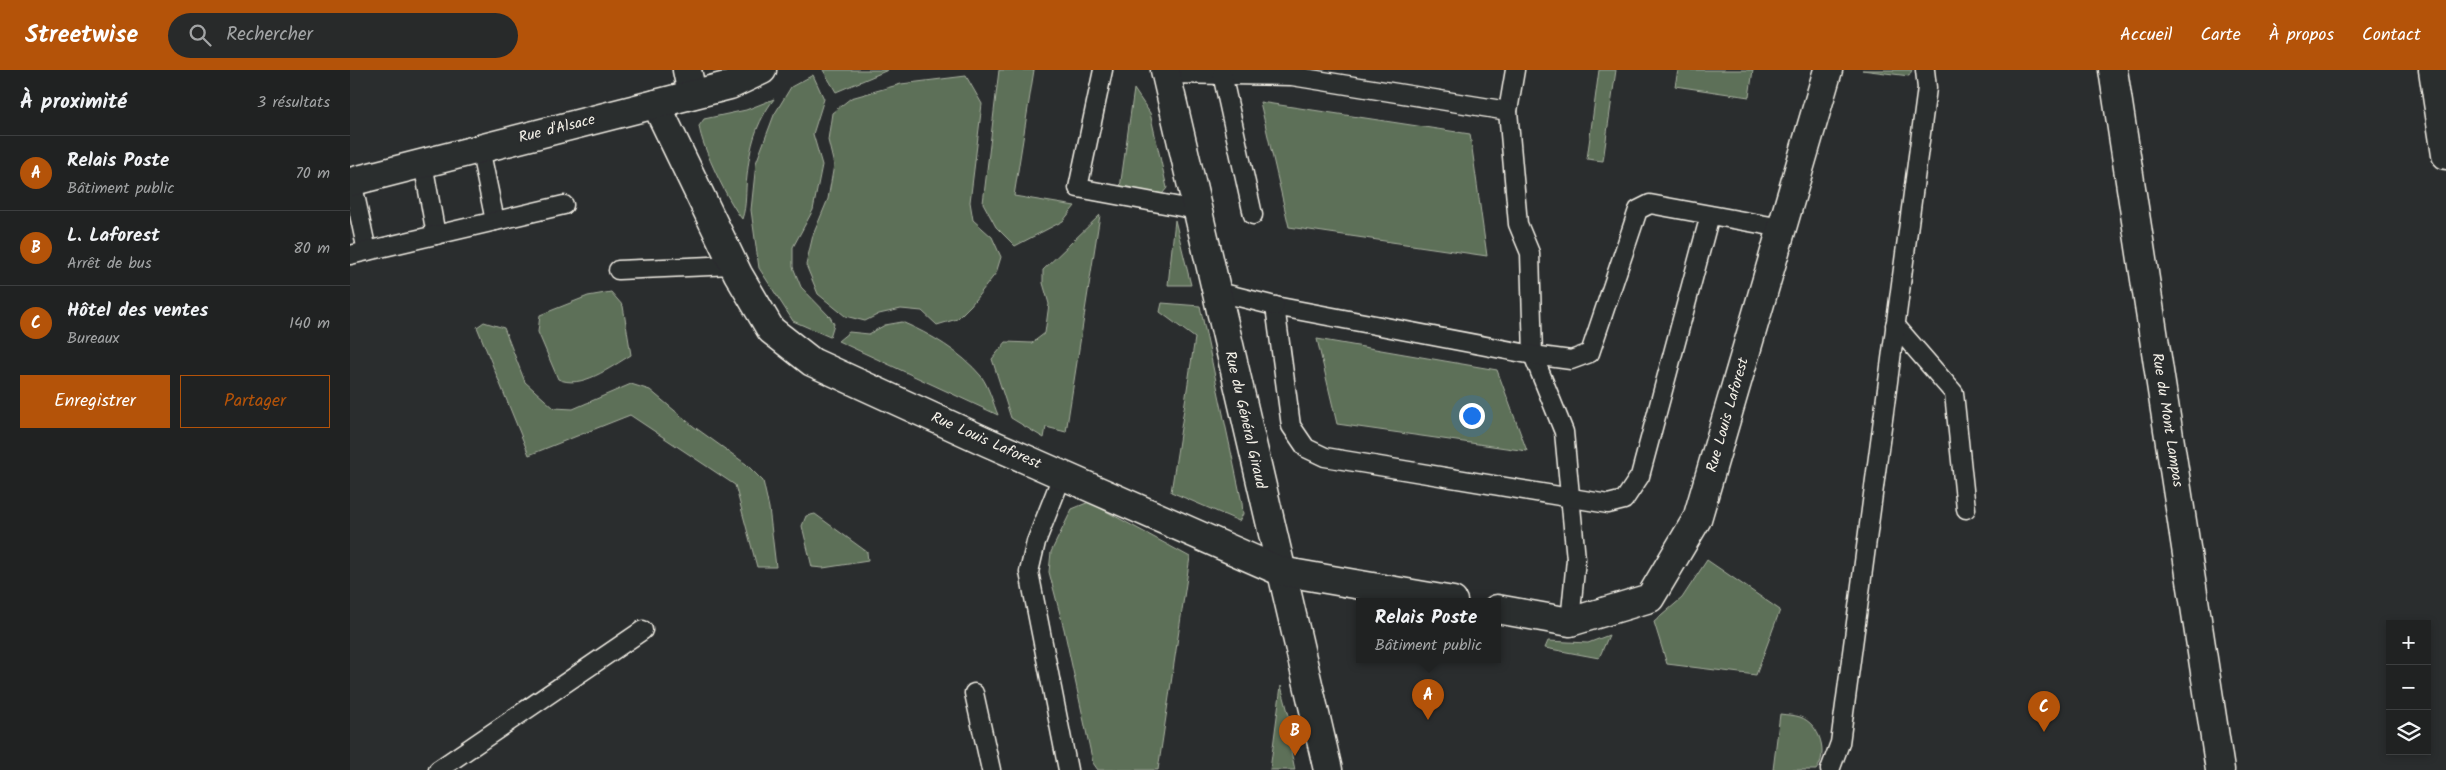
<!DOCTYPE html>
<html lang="fr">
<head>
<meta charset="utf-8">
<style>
  body { margin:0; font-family:Kalam,sans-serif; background:#282a2a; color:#f1f3f6 }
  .controls { position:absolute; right:15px; bottom:15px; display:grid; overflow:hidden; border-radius:0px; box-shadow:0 2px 8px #0003 }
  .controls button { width:45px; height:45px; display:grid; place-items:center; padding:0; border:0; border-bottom:1px solid #3d3f40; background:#202222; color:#f1f3f6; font:25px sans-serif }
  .you { position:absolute; left:1121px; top:345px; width:18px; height:18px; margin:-12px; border:4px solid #fff; border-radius:50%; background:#1a73e8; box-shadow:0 0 0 8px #1a73e833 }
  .badge { display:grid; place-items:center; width:32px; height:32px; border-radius:50%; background:#b45309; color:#fff; font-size:16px; font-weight:700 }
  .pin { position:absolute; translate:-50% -41px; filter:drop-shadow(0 1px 2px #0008) }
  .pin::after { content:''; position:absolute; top:26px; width:18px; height:15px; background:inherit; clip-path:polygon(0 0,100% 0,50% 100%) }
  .popup { position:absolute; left:1006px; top:528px; width:145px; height:65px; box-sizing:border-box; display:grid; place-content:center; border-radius:0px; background:#202222; filter:drop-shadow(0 1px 4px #0005); font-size:16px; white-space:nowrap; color:#a2a4a5 }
  .popup b { font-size:19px; color:#f1f3f6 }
  .popup::after { content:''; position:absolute; left:50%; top:100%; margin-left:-10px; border:10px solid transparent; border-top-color:#202222 }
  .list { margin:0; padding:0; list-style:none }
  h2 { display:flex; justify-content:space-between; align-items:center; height:65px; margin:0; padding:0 20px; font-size:21px }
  h2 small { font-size:16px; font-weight:400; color:#a2a4a5 }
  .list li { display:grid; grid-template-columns:32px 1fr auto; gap:15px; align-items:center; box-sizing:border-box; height:75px; padding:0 20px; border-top:1px solid #3d3f40 }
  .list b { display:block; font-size:19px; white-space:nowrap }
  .list p { margin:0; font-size:16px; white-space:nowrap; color:#a2a4a5 }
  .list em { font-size:16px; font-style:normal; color:#a2a4a5 }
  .actions { display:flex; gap:10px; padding:15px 20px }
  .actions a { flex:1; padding:11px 0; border:1px solid #b45309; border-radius:0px; text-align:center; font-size:18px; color:#b45309 }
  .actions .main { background:#b45309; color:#fff }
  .icon { flex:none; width:28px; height:28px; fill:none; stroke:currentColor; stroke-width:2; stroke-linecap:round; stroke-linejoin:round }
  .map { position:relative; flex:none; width:2096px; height:700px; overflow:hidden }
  header { display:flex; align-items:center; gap:30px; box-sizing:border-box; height:70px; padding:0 25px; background:#b45309; color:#fff }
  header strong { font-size:24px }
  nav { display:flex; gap:28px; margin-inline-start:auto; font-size:18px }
  .search { width:350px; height:45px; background:#282a2a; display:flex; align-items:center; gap:12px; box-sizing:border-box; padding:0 18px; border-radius:28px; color:#a2a4a5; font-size:19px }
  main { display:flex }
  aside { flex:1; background:#202222 }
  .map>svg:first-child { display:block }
  .green { fill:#5d6f58; stroke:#a8b0a0 }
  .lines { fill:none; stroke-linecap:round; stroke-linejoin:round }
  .service-casing { stroke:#f4f1e8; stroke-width:21 }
  .minor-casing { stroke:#f4f1e8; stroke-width:31 }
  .service { stroke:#2a2d2e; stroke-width:18 }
  .minor { stroke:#2a2d2e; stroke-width:28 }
  .labels { text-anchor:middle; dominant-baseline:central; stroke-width:5; stroke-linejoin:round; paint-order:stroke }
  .street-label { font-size:15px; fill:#f4f1e8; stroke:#2a2d2e }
</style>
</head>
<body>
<header>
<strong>Streetwise</strong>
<div class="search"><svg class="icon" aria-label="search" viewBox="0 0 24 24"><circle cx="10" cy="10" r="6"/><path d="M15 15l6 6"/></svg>Rechercher</div>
<nav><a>Accueil</a><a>Carte</a><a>À propos</a><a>Contact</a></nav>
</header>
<main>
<aside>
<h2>À proximité<small>3 résultats</small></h2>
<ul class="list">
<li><span class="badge">A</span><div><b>Relais Poste</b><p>Bâtiment public</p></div><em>70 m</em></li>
<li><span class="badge">B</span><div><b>L. Laforest</b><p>Arrêt de bus</p></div><em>80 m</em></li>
<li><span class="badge">C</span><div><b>Hôtel des ventes</b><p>Bureaux</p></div><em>140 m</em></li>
</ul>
<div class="actions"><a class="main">Enregistrer</a><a>Partager</a></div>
</aside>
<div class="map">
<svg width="2096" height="700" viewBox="0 0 2096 700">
  <rect width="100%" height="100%" fill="#2a2d2e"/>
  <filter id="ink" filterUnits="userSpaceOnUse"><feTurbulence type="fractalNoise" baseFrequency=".02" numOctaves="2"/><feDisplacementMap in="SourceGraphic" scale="10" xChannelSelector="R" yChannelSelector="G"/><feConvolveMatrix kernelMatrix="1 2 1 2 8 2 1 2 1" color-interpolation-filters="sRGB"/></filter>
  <g filter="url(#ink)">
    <!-- green -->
    <g class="green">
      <path d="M473,0H538L486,22Z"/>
      <path d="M649,0H684L664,126L725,136L713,151L665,176L646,157L633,133Z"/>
      <path d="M1249,0H1266L1253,91L1237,89Z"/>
      <path d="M1328,0H1403L1399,27L1325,16Z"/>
      <path d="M1512,0H1562L1559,6Z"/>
      <path d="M463,5L474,29L463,64L472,95L463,140L443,177V197L451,217L480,247L484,254L480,267L443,251L409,198L401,140L406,93L424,45L441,17Z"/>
      <path d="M616,6L632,34L620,132L623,150L642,167L651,187L646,203L621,235L607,249L587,255L572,241L551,239L529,244L515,251L495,246L468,224L456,195L463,165L478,129L484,95L478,70L482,43L501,28L551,14Z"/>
      <path d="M784,19L800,43L817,118L812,124L770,118Z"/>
      <path d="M424,29C406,53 400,76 397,106C395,121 397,135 392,149C378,131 352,78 349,56L354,49L396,40Z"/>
      <path d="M910,32L1120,64L1137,186L939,157Z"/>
      <path d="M750,145L716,362L696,357L694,368L661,348L642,289L656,272L682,273L695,263L699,234L693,213V200Z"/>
      <path d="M825,150L841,215H818Z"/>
      <path d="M261,222L273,236L281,285C261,297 231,320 208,309L188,262L190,245L238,226Z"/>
      <path d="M812,233L850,236L892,433L893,444L889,451L821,422L845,268L810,242Z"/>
      <path d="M134,252L154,258L175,312L204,338L223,339L281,314L300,320L343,356L396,394L413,411L419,438L426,497H407L385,415L280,345L179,385L127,257Z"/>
      <path d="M552,252C580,264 611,282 631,306C639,317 643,333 648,345L488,271L499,262L519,264L535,255Z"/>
      <path d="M967,269L1147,300L1177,381L987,354Z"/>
      <path d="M739,432L840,487L808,700H748L743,693L714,559L699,502L701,482L722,439Z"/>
      <path d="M465,444L517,482L518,491L473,498L462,497L452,456L456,446Z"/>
      <path d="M1357,490L1430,540L1406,605L1317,594L1304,552L1332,528Z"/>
      <path d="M1259,565L1249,588L1195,578L1198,571L1238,573Z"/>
      <path d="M931,616L948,679L941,681L945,700H920Z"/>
      <path d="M1430,644C1437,645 1444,645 1450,647C1470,654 1479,684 1466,700H1423Z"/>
    </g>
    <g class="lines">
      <!-- service casing -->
      <g class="service-casing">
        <g id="service">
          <path d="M753,0L728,118L847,140"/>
          <path d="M1165,0L1158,41L1168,154L1180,183L1183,285L1214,362L1226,489L1220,552"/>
          <path d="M815,4L942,6L1158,41"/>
          <path d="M872,4L903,145"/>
          <path d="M130,78L145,151"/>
          <path d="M73,93L86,165"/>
          <path d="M2,111L17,181"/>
          <path d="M1360,145L1290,406L1274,430L1258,434L975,387L956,378L941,356L925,236L1183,285L1221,290L1240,283L1288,140L1300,134L1432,158"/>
          <path d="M0,185L214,135"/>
          <path d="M268,200L383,195"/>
          <path d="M865,221L925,236"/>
          <path d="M1545,255L1604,323L1616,439"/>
          <path d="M712,406L686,472L679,502L718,700"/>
          <path d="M624,623L641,700"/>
          <path d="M88,700L293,560"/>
          <path d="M1480,700L1490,673L1577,18L1575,0"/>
        </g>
      </g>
      <!-- minor casing -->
      <g class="minor-casing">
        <g id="minor">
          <path d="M337,0L342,24"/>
          <path d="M815,0L978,700"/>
          <path d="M1763,0L1870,700"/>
          <path d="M2083,0L2096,85"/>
          <path d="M306,34L388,204L421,260L462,292L637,372L930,501L1103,531"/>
          <path d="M0,112L380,15L412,0"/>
          <path d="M1147,539L1220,552L1300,528L1347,449L1478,0"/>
        </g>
      </g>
      <!-- service -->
      <use href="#service" class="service"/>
      <!-- minor -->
      <use href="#minor" class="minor"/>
    </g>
  </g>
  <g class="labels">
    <!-- street labels -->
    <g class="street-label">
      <text transform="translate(207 59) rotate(-14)">Rue d'Alsace</text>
      <text transform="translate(1378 345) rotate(-74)">Rue Louis Laforest</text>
      <text transform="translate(895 350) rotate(77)">Rue du Général Giraud</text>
      <text transform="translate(1817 350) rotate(81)">Rue du Mont Lampas</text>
      <text transform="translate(636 371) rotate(24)">Rue Louis Laforest</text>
    </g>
  </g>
</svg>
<div class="controls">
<button>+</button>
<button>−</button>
<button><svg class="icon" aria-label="layers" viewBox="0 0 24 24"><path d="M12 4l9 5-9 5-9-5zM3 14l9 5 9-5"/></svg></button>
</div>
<div class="you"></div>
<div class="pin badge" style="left:1078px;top:650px">A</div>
<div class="popup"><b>Relais Poste</b>Bâtiment public</div>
<div class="pin badge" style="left:945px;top:686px">B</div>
<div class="pin badge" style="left:1694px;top:662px">C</div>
</div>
</main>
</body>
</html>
